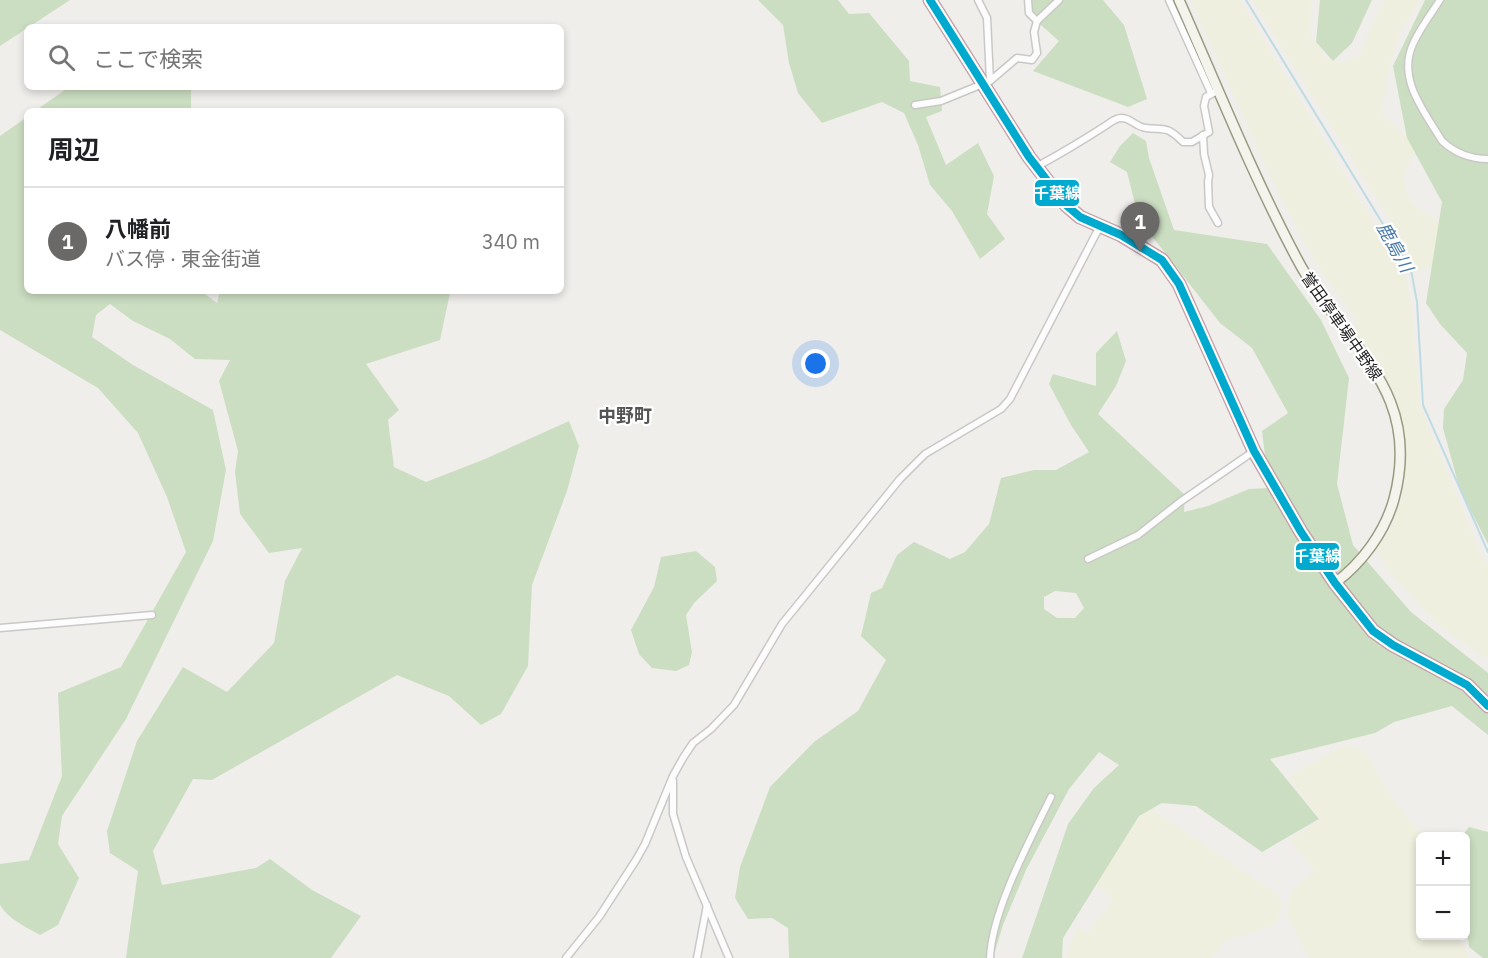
<!DOCTYPE html>
<html lang="ja">
<head>
<meta charset="utf-8">
<style>
  body { margin:0; font-family:"IBM Plex Sans","Noto Sans JP",sans-serif; background:#f2f2f2; color:#202124 }
  .controls { position:absolute; right:18px; bottom:18px; display:grid; overflow:hidden; border-radius:9px; box-shadow:0 3px 9px #0003 }
  .controls button { width:54px; height:54px; display:grid; place-items:center; padding:0; border:0; border-bottom:2px solid #e0e0e0; background:#fff; color:#202124; font:30px sans-serif }
  .you { position:absolute; left:816px; top:364px; width:21px; height:21px; margin:-15px; border:4px solid #fff; border-radius:50%; background:#1a73e8; box-shadow:0 0 0 9px #1a73e833 }
  .badge { display:grid; place-items:center; width:39px; height:39px; border-radius:50%; background:#6a6968; color:#fff; font-size:20px; font-weight:700 }
  .pin { position:absolute; translate:-50% -50px; filter:drop-shadow(0 2px 3px #0008) }
  .pin::after { content:''; position:absolute; top:32px; width:21px; height:18px; background:inherit; clip-path:polygon(0 0,100% 0,50% 100%) }
  .list { margin:0; padding:0; list-style:none }
  h2 { display:flex; justify-content:space-between; align-items:center; height:78px; margin:0; padding:0 24px; font-size:26px }
  h2 small { font-size:20px; font-weight:400; color:#757577 }
  .list li { display:grid; grid-template-columns:39px 1fr auto; gap:18px; align-items:center; box-sizing:border-box; height:108px; padding:0 24px; border-top:2px solid #e0e0e0 }
  .list b { display:block; font-size:22px; white-space:nowrap }
  .list p { margin:0; font-size:20px; white-space:nowrap; color:#757577 }
  .list em { font-size:20px; font-style:normal; color:#757577 }
  .icon { flex:none; width:33px; height:33px; fill:none; stroke:currentColor; stroke-width:2; stroke-linecap:round; stroke-linejoin:round }
  .map { position:relative; flex:none; width:1488px; height:958px; overflow:hidden }
  .search { position:absolute; background:#fff; box-shadow:0 3px 9px #0003; left:24px; top:24px; width:540px; height:66px; display:flex; align-items:center; gap:15px; box-sizing:border-box; padding:0 21px; border-radius:9px; color:#757577; font-size:22px }
  .panel { position:absolute; background:#fff; box-shadow:0 3px 9px #0003; left:24px; top:108px; width:540px; height:186px; border-radius:9px }
  .map>svg:first-child { display:block }
  .farmland { fill:#efefdf }
  .forest { fill:#cbdec1; fill-rule:evenodd }
  .lines { fill:none; stroke-linecap:round; stroke-linejoin:round }
  .stream { stroke:#bfdbe3; stroke-width:2 }
  .street-casing { stroke:#c9c8c7; stroke-width:9 }
  .secondary-casing { stroke:#999a82; stroke-width:12 }
  .highway-casing { stroke:#c5a2ac; stroke-width:15 }
  .street { stroke:#fdfcfc; stroke-width:6 }
  .secondary { stroke:#f4f4ed; stroke-width:9 }
  .highway { stroke:#ece0e2; stroke-width:12 }
  .bus-1-casing { stroke:#fff; stroke-width:12 }
  .bus-1 { stroke:#00a9ce; stroke-width:8 }
  .labels { text-anchor:middle; dominant-baseline:central; stroke-width:4.5; stroke-linejoin:round; paint-order:stroke }
  .street-label { font-size:16px; fill:#222; stroke:#fff }
  .water-label { font-size:18px; font-style:italic; fill:#4a7aab; stroke:#fff }
  .neighbourhood-label { font-size:18px; font-weight:bold; fill:#555; stroke:#fff }
  .line-badge { stroke:#fff; stroke-width:2 }
  .badge-label { font-size:16px; text-anchor:middle; font-weight:bold; fill:#fff }
</style>
</head>
<body>
<div class="map">
<svg width="1488" height="958" viewBox="0 0 1488 958">
  <rect width="100%" height="100%" fill="#f0eeeb"/>
  <!-- farmland -->
  <g class="farmland">
    <path d="M1191,0H1240L1406,276L1412,309L1420,406L1482,557L1488,566V659L1443,629L1430,616L1387,569L1377,550L1393,524L1403,491L1406,468L1404,434L1398,409L1385,376L1357,337L1354,317L1314,260L1275,186Z"/>
    <path d="M1252,0H1311L1310,35L1327,59L1337,62L1347,61L1360,55L1370,29L1384,0H1420L1397,37L1396,49L1389,65L1382,115L1404,134L1414,147L1413,155L1404,175L1405,189L1412,203L1444,226L1441,263L1418,271L1398,232Z"/>
    <path d="M1345,745L1364,751L1393,800L1422,836H1420V936H1453L1455,941L1460,939L1469,958H1309L1286,914L1291,891L1315,871L1289,839L1321,820L1288,777Z"/>
    <path d="M1148,807L1276,893L1283,903L1276,923L1269,927L1225,941L1211,958H1066L1077,927L1087,933L1112,902L1110,896L1097,887L1095,863L1132,812Z"/>
  </g>
  <!-- forest -->
  <g class="forest">
    <path d="M0,0H70L0,46Z"/>
    <path d="M758,0H838L849,14L869,13L909,61L910,81L940,87L942,111L926,117L946,165L978,143L994,176L987,214L1005,239L980,259L952,211L930,185L918,145L904,113L882,102L822,123L798,93L789,63L783,25Z"/>
    <path d="M1024,0H1103L1124,25L1147,99L1128,107L1033,71L1059,41L1033,18Z"/>
    <path d="M1320,0H1372L1352,43L1333,61L1316,42Z"/>
    <path d="M1425,0H1488V544L1460,490L1443,428L1444,409L1463,380L1467,353L1440,324L1426,303L1442,202L1407,138L1393,66Z"/>
    <path d="M69,87H191V111H35Z"/>
    <path d="M27,117V291H201L217,303L220,291H458L450,293L440,340L366,364L399,410L388,420L394,467L426,482L485,459L569,421L579,446L567,491L532,585L528,666L501,714L481,725L449,696L397,675L212,780L193,779L153,851L162,885L256,868L270,859L312,890L361,916L331,958H126L138,871L110,853L107,831L137,741L183,667L227,692L274,643L285,581L302,548L269,553L240,514L235,472L238,451L219,381L230,360L195,359L170,339L133,321L110,304L96,315L92,337L133,365L213,410L226,470L213,541L126,719L62,816L58,844L79,878L58,925L40,935C26,927 8,919 0,905V864L29,860L62,776L58,693L121,667L186,552L167,497L138,433L98,388L0,330V136Z"/>
    <path d="M1133,133L1146,141L1149,158L1174,230L1267,244L1321,320L1349,378L1337,484L1353,545L1411,612L1488,673V735L1452,706L1394,722L1375,733L1270,759L1319,819L1262,852L1196,806L1162,803L1139,816L1063,938L1062,958H1022L1068,824L1094,788L1119,765L1099,752L1069,789L1026,870L1003,925L993,958H789L788,928L772,918L748,919L735,898L740,867L770,787L814,742L858,711L886,660L861,636L871,593L882,588L897,555L914,542L950,559L965,552L989,524L1001,478L1034,470H1056L1089,452L1071,425L1049,384L1053,374L1096,386V353L1117,331L1126,361L1116,386L1098,414L1185,495L1184,512L1208,506L1249,489L1269,488L1262,431L1288,413L1252,348L1220,323L1144,226L1135,204L1127,172L1110,162L1120,146ZM1055,591L1076,593L1084,608L1075,618H1057L1044,609V597Z"/>
    <path d="M696,551L715,567L717,581L694,603L686,615L692,652L689,665L676,671L652,668L639,654L631,630L654,587L661,557Z"/>
    <path d="M1469,827L1488,832V958H1483L1469,947L1466,920V836H1462Z"/>
  </g>
  <g class="lines">
    <!-- stream -->
    <path class="stream" d="M1246,0L1411,270L1417,302L1423,405L1488,552"/>
    <!-- street casing -->
    <g class="street-casing">
      <g id="street">
        <path d="M978,0L987,18L990,81"/>
        <path d="M1028,0L1029,13L1037,21"/>
        <path d="M1169,0L1211,93"/>
        <path d="M1440,0C1431,14 1420,28 1413,44C1397,79 1424,111 1442,141C1455,153 1470,159 1488,159"/>
        <path d="M915,105L941,101L990,81L1017,58L1032,60L1037,53L1034,32L1037,21L1059,0"/>
        <path d="M1203,135L1204,154L1209,175L1208,182L1209,207L1218,223"/>
        <path d="M1036,167C1060,154 1082,141 1105,126C1110,123 1115,118 1121,118C1132,118 1135,127 1146,128C1166,130 1167,126 1183,142H1192L1209,132L1204,106L1206,97L1219,90"/>
        <path d="M1088,559L1138,535L1180,502L1254,451"/>
        <path d="M0,628L152,615"/>
        <path d="M673,781V814L686,857L729,958"/>
        <path d="M566,958L599,917L636,860L645,844L673,776L683,758L693,743L711,729L734,705L782,624L900,479L925,454L1001,409L1010,399L1100,226"/>
        <path d="M697,958L707,905"/>
        <path d="M990,958C992,910 1030,840 1051,797"/>
      </g>
    </g>
    <!-- secondary casing -->
    <g class="secondary-casing">
      <path id="secondary" d="M1179,0C1217,86 1252,174 1296,257C1341,344 1424,387 1394,499C1385,532 1362,563 1335,583"/>
    </g>
    <!-- highway casing -->
    <g class="highway-casing">
      <path id="highway" d="M930,0L1029,157L1066,205L1080,217L1121,235L1162,260L1179,284L1254,451L1301,532L1335,583L1373,631L1393,645L1467,685L1488,706"/>
    </g>
    <!-- street -->
    <use href="#street" class="street"/>
    <!-- secondary -->
    <use href="#secondary" class="secondary"/>
    <!-- highway -->
    <use href="#highway" class="highway"/>
    <!-- bus-1 casing -->
    <g class="bus-1-casing">
      <path id="bus-1" d="M930,0L1029,157L1066,205L1080,217L1121,235L1162,260L1179,284L1254,451L1301,532L1335,583L1373,631L1393,645L1467,685L1488,706"/>
    </g>
    <!-- bus-1 -->
    <use href="#bus-1" class="bus-1"/>
  </g>
  <g class="labels">
    <!-- street labels -->
    <g class="street-label">
      <text transform="translate(1342 326) rotate(55)">誉田停車場中野線</text>
    </g>
    <!-- water labels -->
    <g class="water-label">
      <text transform="translate(1395 247) rotate(61)">鹿島川</text>
    </g>
    <!-- neighbourhood labels -->
    <g class="neighbourhood-label">
      <text x="625" y="415">中野町</text>
    </g>
  </g>
  <g class="line-badge">
    <rect x="1034" y="179" width="46" height="28" rx="6" fill="#00a9ce"/>
    <rect x="1295" y="542" width="45" height="29" rx="6" fill="#00a9ce"/>
  </g>
  <g class="badge-label">
    <text x="1057" y="199">千葉線</text>
    <text x="1317" y="562">千葉線</text>
  </g>
</svg>
<div class="controls">
<button>+</button>
<button>−</button>
</div>
<div class="you"></div>
<div class="pin badge" style="left:1140px;top:252px">1</div>
<div class="search"><svg class="icon" aria-label="search" viewBox="0 0 24 24"><circle cx="10" cy="10" r="6"/><path d="M15 15l6 6"/></svg>ここで検索</div>
<section class="panel">
<h2>周辺<small></small></h2>
<ul class="list">
<li><span class="badge">1</span><div><b>八幡前</b><p>バス停 · 東金街道</p></div><em>340 m</em></li>
</ul>
</section>
</div>
</body>
</html>
